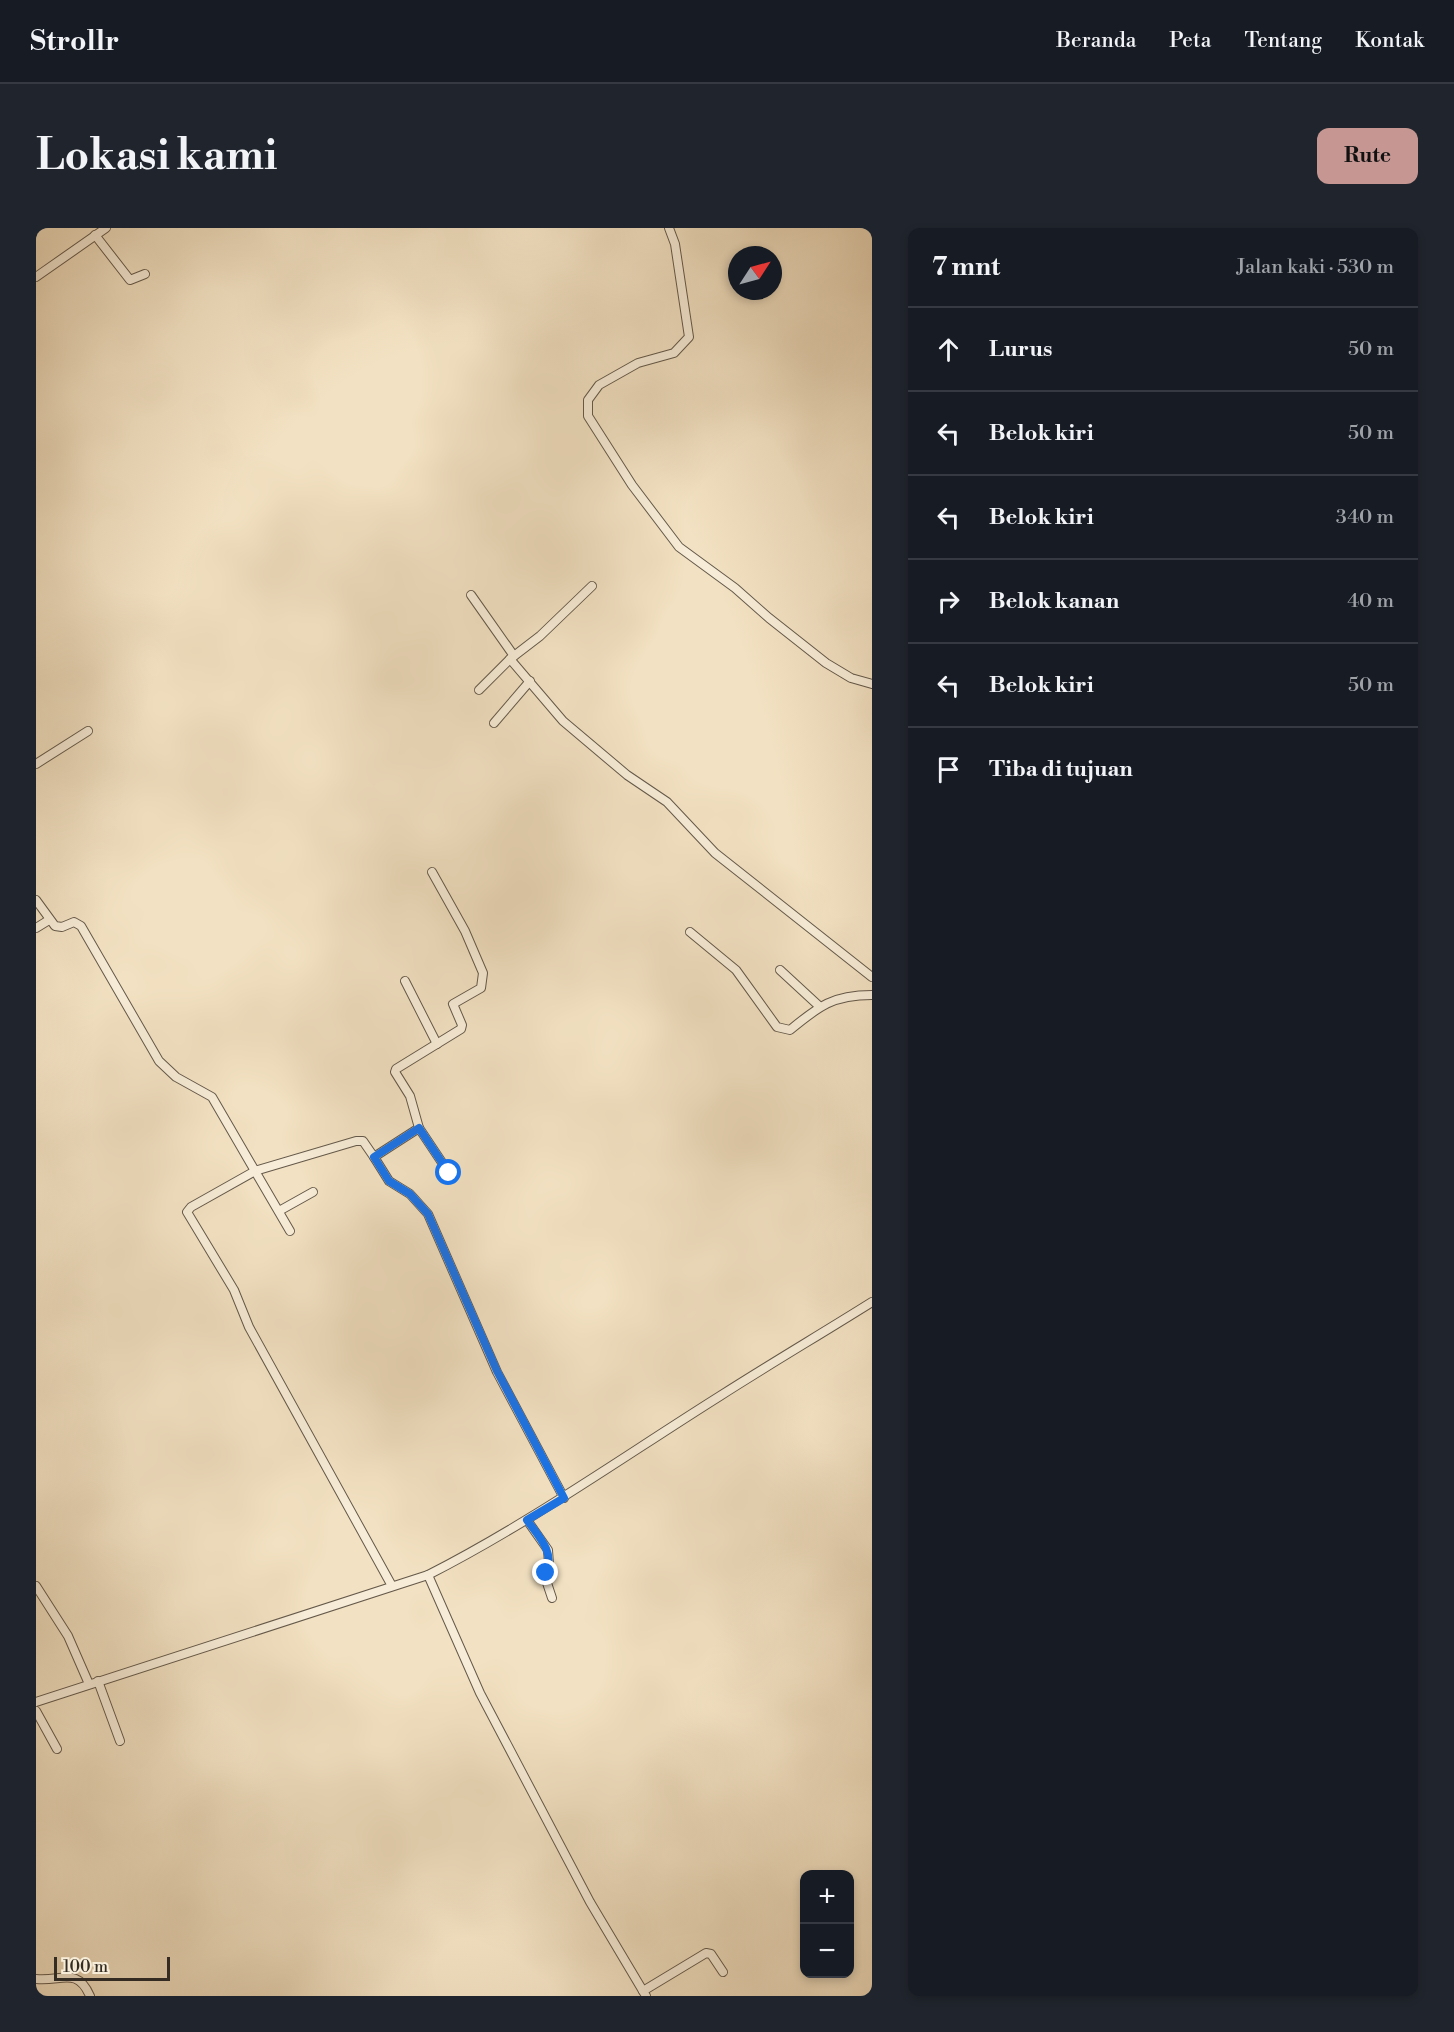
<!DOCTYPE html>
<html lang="id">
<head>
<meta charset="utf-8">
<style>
  body { margin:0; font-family:"Libre Bodoni",serif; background:#20242c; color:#f1f3f6 }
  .controls { position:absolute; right:18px; bottom:18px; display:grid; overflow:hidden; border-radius:12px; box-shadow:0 3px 9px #0003 }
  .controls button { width:54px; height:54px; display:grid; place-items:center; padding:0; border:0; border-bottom:2px solid #363941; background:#171b24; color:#f1f3f6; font:30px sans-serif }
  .compass { position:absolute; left:692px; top:18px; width:54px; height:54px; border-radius:50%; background:#171b24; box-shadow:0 3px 9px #0003; rotate:54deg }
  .scale { position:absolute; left:18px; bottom:15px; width:116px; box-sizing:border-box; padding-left:6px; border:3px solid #342c22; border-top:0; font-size:16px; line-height:21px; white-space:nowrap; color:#342c22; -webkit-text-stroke:4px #f7ecd7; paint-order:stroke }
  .stop { position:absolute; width:18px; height:18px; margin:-14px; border:4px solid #1a73e8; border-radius:50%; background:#fff }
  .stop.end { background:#1a73e8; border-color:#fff; box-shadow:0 2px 6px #0008 }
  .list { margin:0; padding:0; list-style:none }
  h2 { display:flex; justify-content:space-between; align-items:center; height:78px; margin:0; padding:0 24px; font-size:26px }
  h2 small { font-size:20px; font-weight:400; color:#9ea1a6 }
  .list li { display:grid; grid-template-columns:39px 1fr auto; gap:18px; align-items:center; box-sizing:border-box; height:84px; padding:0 24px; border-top:2px solid #363941 }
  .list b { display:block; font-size:22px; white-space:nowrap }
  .list em { font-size:20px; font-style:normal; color:#9ea1a6 }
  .icon { flex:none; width:33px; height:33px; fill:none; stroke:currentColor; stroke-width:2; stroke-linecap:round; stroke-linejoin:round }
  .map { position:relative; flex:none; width:836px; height:1768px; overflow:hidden; border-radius:12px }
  header { display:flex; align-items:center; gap:36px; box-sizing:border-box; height:84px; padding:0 30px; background:#171b24; border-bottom:2px solid #363941 }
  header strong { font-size:28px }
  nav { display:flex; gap:33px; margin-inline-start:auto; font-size:21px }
  .intro { display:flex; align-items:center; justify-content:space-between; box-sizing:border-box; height:144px; padding:0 36px }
  h1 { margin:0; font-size:42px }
  .button { padding:15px 27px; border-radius:12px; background:#c59692; color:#111; font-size:21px; font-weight:700 }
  main { display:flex; gap:36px; padding:0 36px }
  aside { flex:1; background:#171b24; border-radius:12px; box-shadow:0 3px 9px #0003 }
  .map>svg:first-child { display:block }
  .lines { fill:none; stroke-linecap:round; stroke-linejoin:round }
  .minor-casing { stroke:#64594a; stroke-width:10 }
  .minor { stroke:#f7ecd7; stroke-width:8 }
  .route { stroke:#1a73e8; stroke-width:8 }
</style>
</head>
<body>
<header>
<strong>Strollr</strong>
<nav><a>Beranda</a><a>Peta</a><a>Tentang</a><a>Kontak</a></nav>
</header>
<div class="intro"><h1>Lokasi kami</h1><a class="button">Rute</a></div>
<main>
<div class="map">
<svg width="836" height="1768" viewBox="0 0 836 1768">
  <rect width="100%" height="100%" fill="#f2e1c2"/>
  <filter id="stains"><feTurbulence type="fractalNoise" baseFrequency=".00333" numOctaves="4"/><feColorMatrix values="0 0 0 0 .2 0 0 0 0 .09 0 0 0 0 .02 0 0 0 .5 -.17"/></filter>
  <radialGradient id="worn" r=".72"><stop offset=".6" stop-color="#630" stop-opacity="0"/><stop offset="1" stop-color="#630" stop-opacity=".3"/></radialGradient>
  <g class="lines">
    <!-- minor casing -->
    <g class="minor-casing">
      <g id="minor">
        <path d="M633,0L639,16L653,109L638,125L602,135L563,157L552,172V188L596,257L643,319L699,360L733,390L790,435L815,450L836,456"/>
        <path d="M59,7L94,52L109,46"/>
        <path d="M0,49L70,0"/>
        <path d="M556,358L504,408L474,431L527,493L591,547L631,574L679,625L836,749"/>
        <path d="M435,367L478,428"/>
        <path d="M443,462L474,431"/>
        <path d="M458,495L494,453"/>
        <path d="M0,536L52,503"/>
        <path d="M396,644L429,703L447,745L445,760L417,776L426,797L425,801L360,841L359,844L374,868L383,900L338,929L353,953L374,966L392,986L461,1144L528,1270"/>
        <path d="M0,672L19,698L26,699L38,694L45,698L123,833L140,849L176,869L219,943L155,979L151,984L198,1062L213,1099L356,1358"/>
        <path d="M0,700L13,692"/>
        <path d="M654,704L700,742L741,799L754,802C783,778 797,767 836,767"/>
        <path d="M744,742L783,778"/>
        <path d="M369,753L401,816"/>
        <path d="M383,900L413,945"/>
        <path d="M243,983L277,964"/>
        <path d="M254,1003L219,943L320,913H327L338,929"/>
        <path d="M491,1292L512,1322L513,1336L509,1349L516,1370"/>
        <path d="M392,1347L444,1465L554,1674L610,1768"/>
        <path d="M0,1358L32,1408L53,1456"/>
        <path d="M62,1453L84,1513"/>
        <path d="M0,1474L392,1347C494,1295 587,1229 684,1168C734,1136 785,1106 836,1074"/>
        <path d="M0,1483L21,1521"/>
        <path d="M0,1751C25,1754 41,1738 54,1768"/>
        <path d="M607,1763L670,1725L675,1726L687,1744"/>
      </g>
    </g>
    <!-- minor -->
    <use href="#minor" class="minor"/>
  </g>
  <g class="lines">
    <!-- route -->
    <path class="route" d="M413,945L383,900L338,929L353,953L374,966L392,986L461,1143L528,1270L491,1292C503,1309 519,1324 510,1345"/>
  </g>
  <rect width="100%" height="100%" filter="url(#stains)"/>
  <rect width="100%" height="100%" fill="url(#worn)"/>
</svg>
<div class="controls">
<button>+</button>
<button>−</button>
</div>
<svg class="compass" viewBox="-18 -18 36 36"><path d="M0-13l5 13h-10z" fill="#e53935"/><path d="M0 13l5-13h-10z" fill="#9ea1a6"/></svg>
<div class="scale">100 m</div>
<div class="stop" style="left:413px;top:945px"></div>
<div class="stop end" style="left:510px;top:1345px"></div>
</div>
<aside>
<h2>7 mnt<small>Jalan kaki · 530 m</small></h2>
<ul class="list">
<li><svg class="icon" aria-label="ahead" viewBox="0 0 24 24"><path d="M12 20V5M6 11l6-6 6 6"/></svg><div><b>Lurus</b></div><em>50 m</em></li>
<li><svg class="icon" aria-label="left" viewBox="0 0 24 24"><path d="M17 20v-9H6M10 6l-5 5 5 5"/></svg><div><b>Belok kiri</b></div><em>50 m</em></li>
<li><svg class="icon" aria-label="left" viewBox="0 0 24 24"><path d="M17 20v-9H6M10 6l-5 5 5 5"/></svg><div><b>Belok kiri</b></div><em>340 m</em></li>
<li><svg class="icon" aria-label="right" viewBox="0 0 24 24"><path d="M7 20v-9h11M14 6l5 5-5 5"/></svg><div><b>Belok kanan</b></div><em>40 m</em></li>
<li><svg class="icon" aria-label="left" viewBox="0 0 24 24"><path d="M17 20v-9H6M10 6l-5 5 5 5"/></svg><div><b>Belok kiri</b></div><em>50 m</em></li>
<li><svg class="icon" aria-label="arrive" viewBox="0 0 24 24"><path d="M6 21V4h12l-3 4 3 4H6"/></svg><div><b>Tiba di tujuan</b></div></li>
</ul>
</aside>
</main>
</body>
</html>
